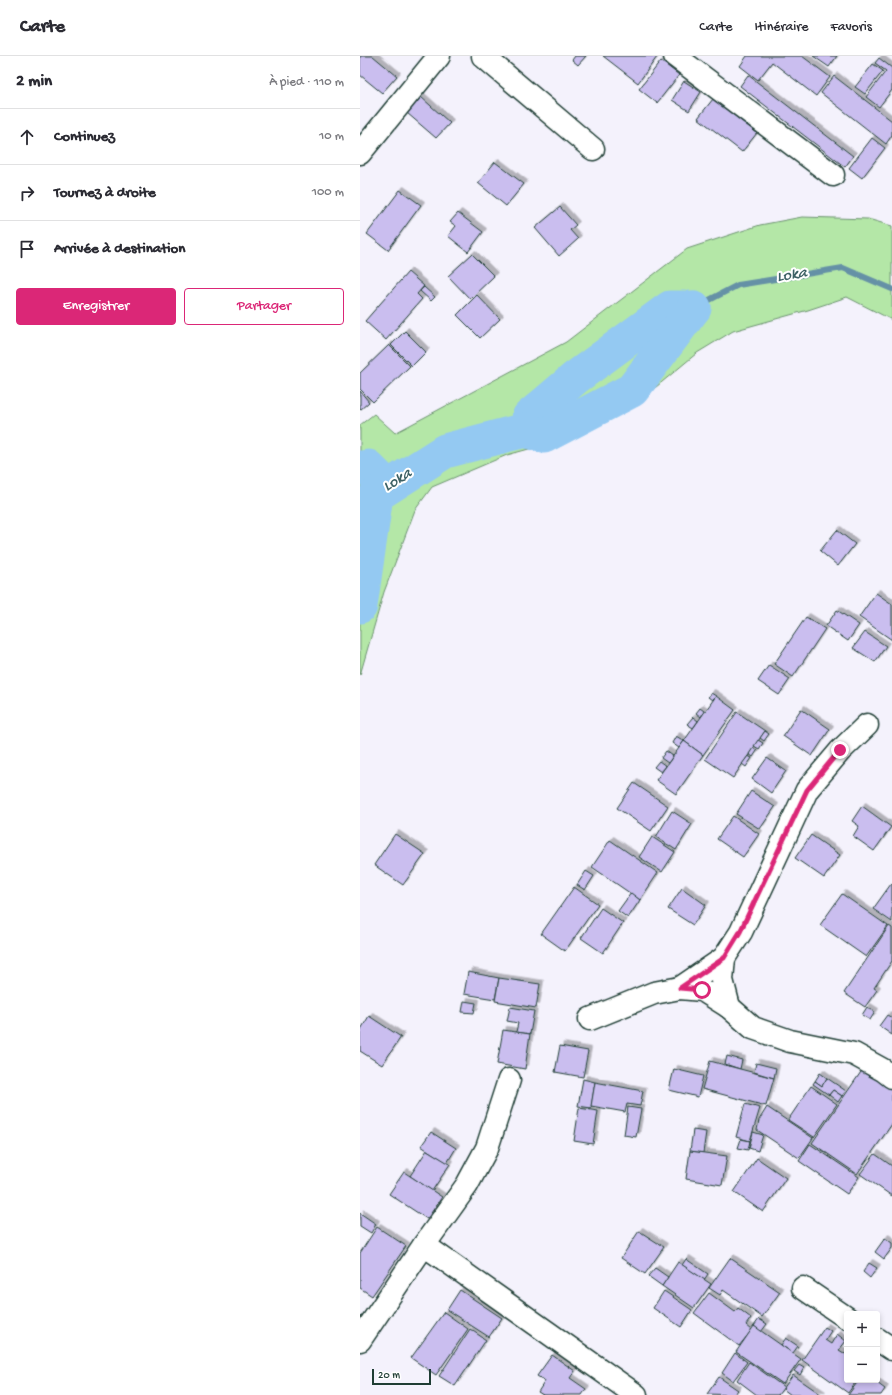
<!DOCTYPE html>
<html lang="fr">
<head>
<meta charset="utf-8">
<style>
  body { margin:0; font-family:"Gochi Hand",sans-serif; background:#f2f2f3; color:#2b2b33 }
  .controls { position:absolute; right:12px; bottom:12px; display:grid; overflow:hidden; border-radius:4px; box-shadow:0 2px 6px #0003 }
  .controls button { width:36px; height:36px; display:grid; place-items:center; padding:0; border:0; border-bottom:1px solid #e1e1e2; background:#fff; color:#2b2b33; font:20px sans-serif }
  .scale { position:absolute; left:12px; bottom:10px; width:59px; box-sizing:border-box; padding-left:4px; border:2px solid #1f3d34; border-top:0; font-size:11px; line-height:14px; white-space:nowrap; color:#1f3d34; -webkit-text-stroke:3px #fff; paint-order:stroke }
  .stop { position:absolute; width:12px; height:12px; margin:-9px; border:3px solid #db2777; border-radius:50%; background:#fff }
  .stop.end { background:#db2777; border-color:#fff; box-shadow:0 1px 4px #0008 }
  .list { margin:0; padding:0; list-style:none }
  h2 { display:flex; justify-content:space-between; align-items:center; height:52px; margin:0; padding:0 16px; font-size:17px }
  h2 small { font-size:13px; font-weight:400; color:#7c7c81 }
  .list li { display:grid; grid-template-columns:26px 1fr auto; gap:12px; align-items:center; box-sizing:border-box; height:56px; padding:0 16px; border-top:1px solid #e1e1e2 }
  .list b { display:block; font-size:15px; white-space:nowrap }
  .list em { font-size:13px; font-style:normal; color:#7c7c81 }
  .actions { display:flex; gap:8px; padding:12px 16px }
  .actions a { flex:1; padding:9px 0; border:1px solid #db2777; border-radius:4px; text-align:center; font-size:14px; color:#db2777 }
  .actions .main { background:#db2777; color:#fff }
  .icon { flex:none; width:22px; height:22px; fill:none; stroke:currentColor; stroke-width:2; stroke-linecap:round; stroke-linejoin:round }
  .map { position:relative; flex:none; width:532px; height:1339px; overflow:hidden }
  header { display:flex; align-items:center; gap:24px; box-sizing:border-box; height:56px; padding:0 20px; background:#fff; border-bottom:1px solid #e1e1e2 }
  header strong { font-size:19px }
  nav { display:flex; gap:22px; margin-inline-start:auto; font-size:14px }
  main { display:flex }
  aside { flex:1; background:#fff }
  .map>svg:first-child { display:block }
  .green { fill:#b4e7a7; stroke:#6a926e }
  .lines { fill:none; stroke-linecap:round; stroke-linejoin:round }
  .stream { stroke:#6591a6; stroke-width:6 }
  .river { stroke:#94c9f2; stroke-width:35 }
  .building { fill:#cabeef; stroke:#1f3d34; filter:url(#shadow) }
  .minor-casing { stroke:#1f3d34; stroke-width:25 }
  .minor { stroke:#fff; stroke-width:22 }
  .route { stroke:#db2777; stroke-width:5 }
  .labels { text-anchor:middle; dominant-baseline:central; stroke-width:4; stroke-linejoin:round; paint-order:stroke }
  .water-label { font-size:16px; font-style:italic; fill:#3c6064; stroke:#fff }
</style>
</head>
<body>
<header>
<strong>Carte</strong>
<nav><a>Carte</a><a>Itinéraire</a><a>Favoris</a></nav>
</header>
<main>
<aside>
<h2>2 min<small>À pied · 110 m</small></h2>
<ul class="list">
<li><svg class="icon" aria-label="ahead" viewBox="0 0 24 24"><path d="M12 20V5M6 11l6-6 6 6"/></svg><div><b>Continuez</b></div><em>10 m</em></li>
<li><svg class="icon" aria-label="right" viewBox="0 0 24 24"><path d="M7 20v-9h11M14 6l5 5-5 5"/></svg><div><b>Tournez à droite</b></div><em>100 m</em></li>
<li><svg class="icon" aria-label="arrive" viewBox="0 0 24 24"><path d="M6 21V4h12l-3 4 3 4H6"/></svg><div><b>Arrivée à destination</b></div></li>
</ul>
<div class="actions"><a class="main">Enregistrer</a><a>Partager</a></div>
</aside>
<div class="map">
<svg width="532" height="1339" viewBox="0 0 532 1339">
  <defs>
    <filter id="shadow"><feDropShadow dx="3.5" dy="-3.5" stdDeviation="0" flood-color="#0004"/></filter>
  </defs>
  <rect width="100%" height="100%" fill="#f4f2fc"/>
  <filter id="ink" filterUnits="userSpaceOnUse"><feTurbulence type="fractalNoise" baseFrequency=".025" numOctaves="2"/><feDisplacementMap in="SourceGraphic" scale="8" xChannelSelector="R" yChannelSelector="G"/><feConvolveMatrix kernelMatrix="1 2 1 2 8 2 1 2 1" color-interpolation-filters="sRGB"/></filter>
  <g filter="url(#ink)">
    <!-- green -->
    <path class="green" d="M442,161L508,163L532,170V264L487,241L448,254L373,275L337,297L278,346L220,379L147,399L72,431L55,454L24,536L0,619V369L14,358L35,377L206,286L327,193L400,169Z"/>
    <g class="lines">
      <!-- stream -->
      <path class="stream" d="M334,252L378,229L483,212L532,233"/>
      <!-- river -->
      <g class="river">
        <path d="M165,374L169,361L215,322L310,252H334"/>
        <path d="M0,412L8,411L28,431"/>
        <path d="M0,550L16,439L85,395L165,374L184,380L272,334L334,252"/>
      </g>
    </g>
    <!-- building -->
    <g class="building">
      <path d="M0,0H13L37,20L22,37L0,19Z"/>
      <path d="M215,0H226L218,9L212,4Z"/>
      <path d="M243,0H296L297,1L278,27Z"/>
      <path d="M387,0H442L470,21L456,40L412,6L398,24L380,10Z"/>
      <path d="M453,0H477L469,11Z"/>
      <path d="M519,2L532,12V34L519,51L506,41L526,15L515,7Z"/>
      <path d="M301,5L319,19L297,47L279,33Z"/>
      <path d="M513,8L523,15L505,38L495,31Z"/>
      <path d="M388,19L493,100L485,111L380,30Z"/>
      <path d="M474,20L532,65V79L526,88L461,37Z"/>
      <path d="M324,25L341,36L329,55L312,44Z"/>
      <path d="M61,41L90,67L76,82L47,57Z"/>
      <path d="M353,43L397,77L382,96L338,62Z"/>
      <path d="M512,82L525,92L502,122L489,112Z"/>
      <path d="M135,106L164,128L146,150L118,127Z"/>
      <path d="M40,134L61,149L28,194L7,178Z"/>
      <path d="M200,151L216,169L210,174L218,183L199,200L175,172Z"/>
      <path d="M98,157L123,176L108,196L88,180L96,170L90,166Z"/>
      <path d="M112,198L134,220L110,243L88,220Z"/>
      <path d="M48,216L64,230L57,238L62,243L26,284L5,265Z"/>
      <path d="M64,231L75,241L71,245L60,235Z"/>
      <path d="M117,239L140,263L120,282L97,259Z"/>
      <path d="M45,275L66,296L52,310L31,289Z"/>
      <path d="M29,289L50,310L13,346L0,333V317Z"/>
      <path d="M0,335L9,346L0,354Z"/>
      <path d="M477,474L495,488L478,510L460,495Z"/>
      <path d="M516,537L532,548V584L499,561Z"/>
      <path d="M477,554L499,569L488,585L466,570Z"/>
      <path d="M446,561L465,573L433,621L414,608Z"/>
      <path d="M505,576L526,590L515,606L493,592Z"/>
      <path d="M409,609L430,623L419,639L398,625Z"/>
      <path d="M351,637L356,640L352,644L348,641Z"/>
      <path d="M356,640L375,654L343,699L324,685Z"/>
      <path d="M340,652L344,655L341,661L336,657Z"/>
      <path d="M441,653L470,673L452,700L423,680Z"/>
      <path d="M377,656L405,675L373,722L345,703Z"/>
      <path d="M333,661L338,665L333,672L327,668Z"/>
      <path d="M405,675L409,678L404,685L400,682Z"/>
      <path d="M316,680L324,685L319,692L312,687Z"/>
      <path d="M398,684L403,687L399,693L394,690Z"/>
      <path d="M324,685L343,699L316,738L296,724Z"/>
      <path d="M393,692L397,695L393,701L389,698Z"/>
      <path d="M306,695L313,700L308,707L301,702Z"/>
      <path d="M388,700L392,702L386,711L382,708Z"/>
      <path d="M407,702L426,715L411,737L392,723Z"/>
      <path d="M299,705L306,710L301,716L294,711Z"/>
      <path d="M274,727L308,750L291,775L257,752Z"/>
      <path d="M391,735L415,751L400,773L376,758Z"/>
      <path d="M502,750L531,771L514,795L493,780L499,770L492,765Z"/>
      <path d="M312,755L332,768L316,794L296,781Z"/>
      <path d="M373,760L399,778L383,801L357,783Z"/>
      <path d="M35,778L65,798L43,829L14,809Z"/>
      <path d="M451,779L480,799L464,822L435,802Z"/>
      <path d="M292,781L315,796L302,816L279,801Z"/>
      <path d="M250,784L298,817L280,844L232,811Z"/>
      <path d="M226,815L234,820L225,834L217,829Z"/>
      <path d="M531,828L532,829V866L513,853Z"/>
      <path d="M214,831L238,848L205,895L181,878Z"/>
      <path d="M322,832L346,849L333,869L308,853Z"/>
      <path d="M271,837L280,844L268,862L258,855Z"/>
      <path d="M482,838L528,870L506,901L460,869Z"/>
      <path d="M241,852L263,867L243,897L221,882Z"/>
      <path d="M529,870L532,872V905L514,932L517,934L505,951L484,937Z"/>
      <path d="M108,916L139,922L135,943L104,938Z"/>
      <path d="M139,922L180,928L176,952L135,945Z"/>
      <path d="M104,945L116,947L114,957L102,956Z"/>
      <path d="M150,951L174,955L170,978L156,976L158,967L147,965Z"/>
      <path d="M507,951L515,956L510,964L502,959Z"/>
      <path d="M527,959L532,962V979L519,970Z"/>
      <path d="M9,960L41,981L22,1009L0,995V975Z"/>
      <path d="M143,974L170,978L165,1013L137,1008Z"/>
      <path d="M200,990L228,995L223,1021L195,1016Z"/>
      <path d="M367,1000L382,1004L380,1013L365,1008Z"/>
      <path d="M350,1005L414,1022L406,1050L342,1033Z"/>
      <path d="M396,1007L416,1012L414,1022L394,1016Z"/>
      <path d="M314,1013L343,1020L338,1041L309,1034Z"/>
      <path d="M503,1013L532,1033V1068L497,1118L452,1087Z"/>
      <path d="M460,1017L467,1022L462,1030L455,1025Z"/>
      <path d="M467,1022L486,1035L482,1040L473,1034L469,1039L453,1028L455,1025L462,1030Z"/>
      <path d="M223,1023L235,1026L231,1052L218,1050Z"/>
      <path d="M235,1026L283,1035L280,1050L267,1048L265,1056L231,1050Z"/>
      <path d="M451,1030L477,1048L454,1081L428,1064Z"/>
      <path d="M473,1034L482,1040L478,1046L469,1039Z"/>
      <path d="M385,1048L400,1052L390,1085L376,1081Z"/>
      <path d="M268,1051L281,1053L276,1081L264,1079Z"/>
      <path d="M407,1051L453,1082L439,1102L397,1074L399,1064Z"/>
      <path d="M219,1052L238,1055L233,1088L214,1085Z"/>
      <path d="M333,1074L346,1076L343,1097L330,1095Z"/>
      <path d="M71,1076L96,1092L87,1107L61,1090Z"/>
      <path d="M393,1076L403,1079L398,1095L389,1092Z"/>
      <path d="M381,1083L390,1085L388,1094L378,1092Z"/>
      <path d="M450,1088L499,1121L487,1138L439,1105Z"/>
      <path d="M67,1094L90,1108L72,1135L50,1120Z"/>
      <path d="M330,1095L367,1100L362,1129L326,1123Z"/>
      <path d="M515,1098L532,1110V1140L500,1118Z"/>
      <path d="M397,1102L426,1122L403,1156L374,1136Z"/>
      <path d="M44,1116L82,1141L67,1163L29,1138Z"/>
      <path d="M0,1157L16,1168L11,1177L0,1170Z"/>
      <path d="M17,1171L46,1190L12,1240L0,1232V1197Z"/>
      <path d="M279,1175L304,1191L285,1218L261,1202Z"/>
      <path d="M525,1182L532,1187V1192L524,1203L515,1196Z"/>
      <path d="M370,1202L420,1236L402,1261L363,1234L360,1239L349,1232Z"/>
      <path d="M326,1203L348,1218L344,1224L322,1209Z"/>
      <path d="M318,1206L351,1228L334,1252L302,1230Z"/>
      <path d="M509,1207L517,1212L510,1222L503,1216Z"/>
      <path d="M295,1212L308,1221L302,1230L288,1220Z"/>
      <path d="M100,1234L142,1262L129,1281L87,1254Z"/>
      <path d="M304,1235L332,1254L321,1271L293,1252Z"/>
      <path d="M349,1237L375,1256L378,1252L391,1262L386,1269L392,1274L379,1290L334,1257Z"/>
      <path d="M84,1256L108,1273L76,1319L51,1302Z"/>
      <path d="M399,1263L407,1268L401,1276L394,1270Z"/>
      <path d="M394,1270L441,1303L423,1328L376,1296Z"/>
      <path d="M465,1271L471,1275L465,1284L471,1288L477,1278L486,1285L479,1294L487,1299V1324H497L488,1337L442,1304Z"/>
      <path d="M110,1273L126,1284L95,1330L79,1320Z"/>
      <path d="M426,1282L438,1290L433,1297L421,1289Z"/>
      <path d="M375,1297L387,1306L373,1325L362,1317Z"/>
      <path d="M192,1299L215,1315L210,1322L226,1333L222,1339H183L178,1336L185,1325L177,1320Z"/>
      <path d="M389,1306L424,1331L418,1339H397L377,1324Z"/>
      <path d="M439,1309L444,1312L440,1319L434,1315Z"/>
      <path d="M433,1319L462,1339H431L423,1333Z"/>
      <path d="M359,1321L378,1334L374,1339L347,1338Z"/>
      <path d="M499,1324H513L525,1333L521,1339H488Z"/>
    </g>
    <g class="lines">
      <!-- minor casing -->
      <g class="minor-casing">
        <g id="minor">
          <path d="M123,0L233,93"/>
          <path d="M315,0L473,119"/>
          <path d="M0,97L79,0"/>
          <path d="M364,902L362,924L369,951"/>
          <path d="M320,932L364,902L381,876L447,734L480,695L507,669"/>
          <path d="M230,963L294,937L320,932L342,934L369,951L393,972L430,985L494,998L523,1014L532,1021"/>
          <path d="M64,1189L276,1339"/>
          <path d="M443,1232L487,1262"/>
          <path d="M517,1283L532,1293"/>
          <path d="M0,1284L64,1189L107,1129L127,1092L149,1024"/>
        </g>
      </g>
      <!-- minor -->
      <use href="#minor" class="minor"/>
    </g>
  </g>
  <g class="lines" filter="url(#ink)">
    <!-- route -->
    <path class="route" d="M342,934L320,932L364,902L380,876L447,734L480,694"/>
  </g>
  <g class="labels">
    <!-- water labels -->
    <g class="water-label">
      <text transform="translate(432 220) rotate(-9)">Loka</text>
      <text transform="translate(38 425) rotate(-32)">Loka</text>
    </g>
  </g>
</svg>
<div class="controls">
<button>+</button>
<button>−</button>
</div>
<div class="scale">20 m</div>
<div class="stop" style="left:342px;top:934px"></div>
<div class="stop end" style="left:480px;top:694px"></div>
</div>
</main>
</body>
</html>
